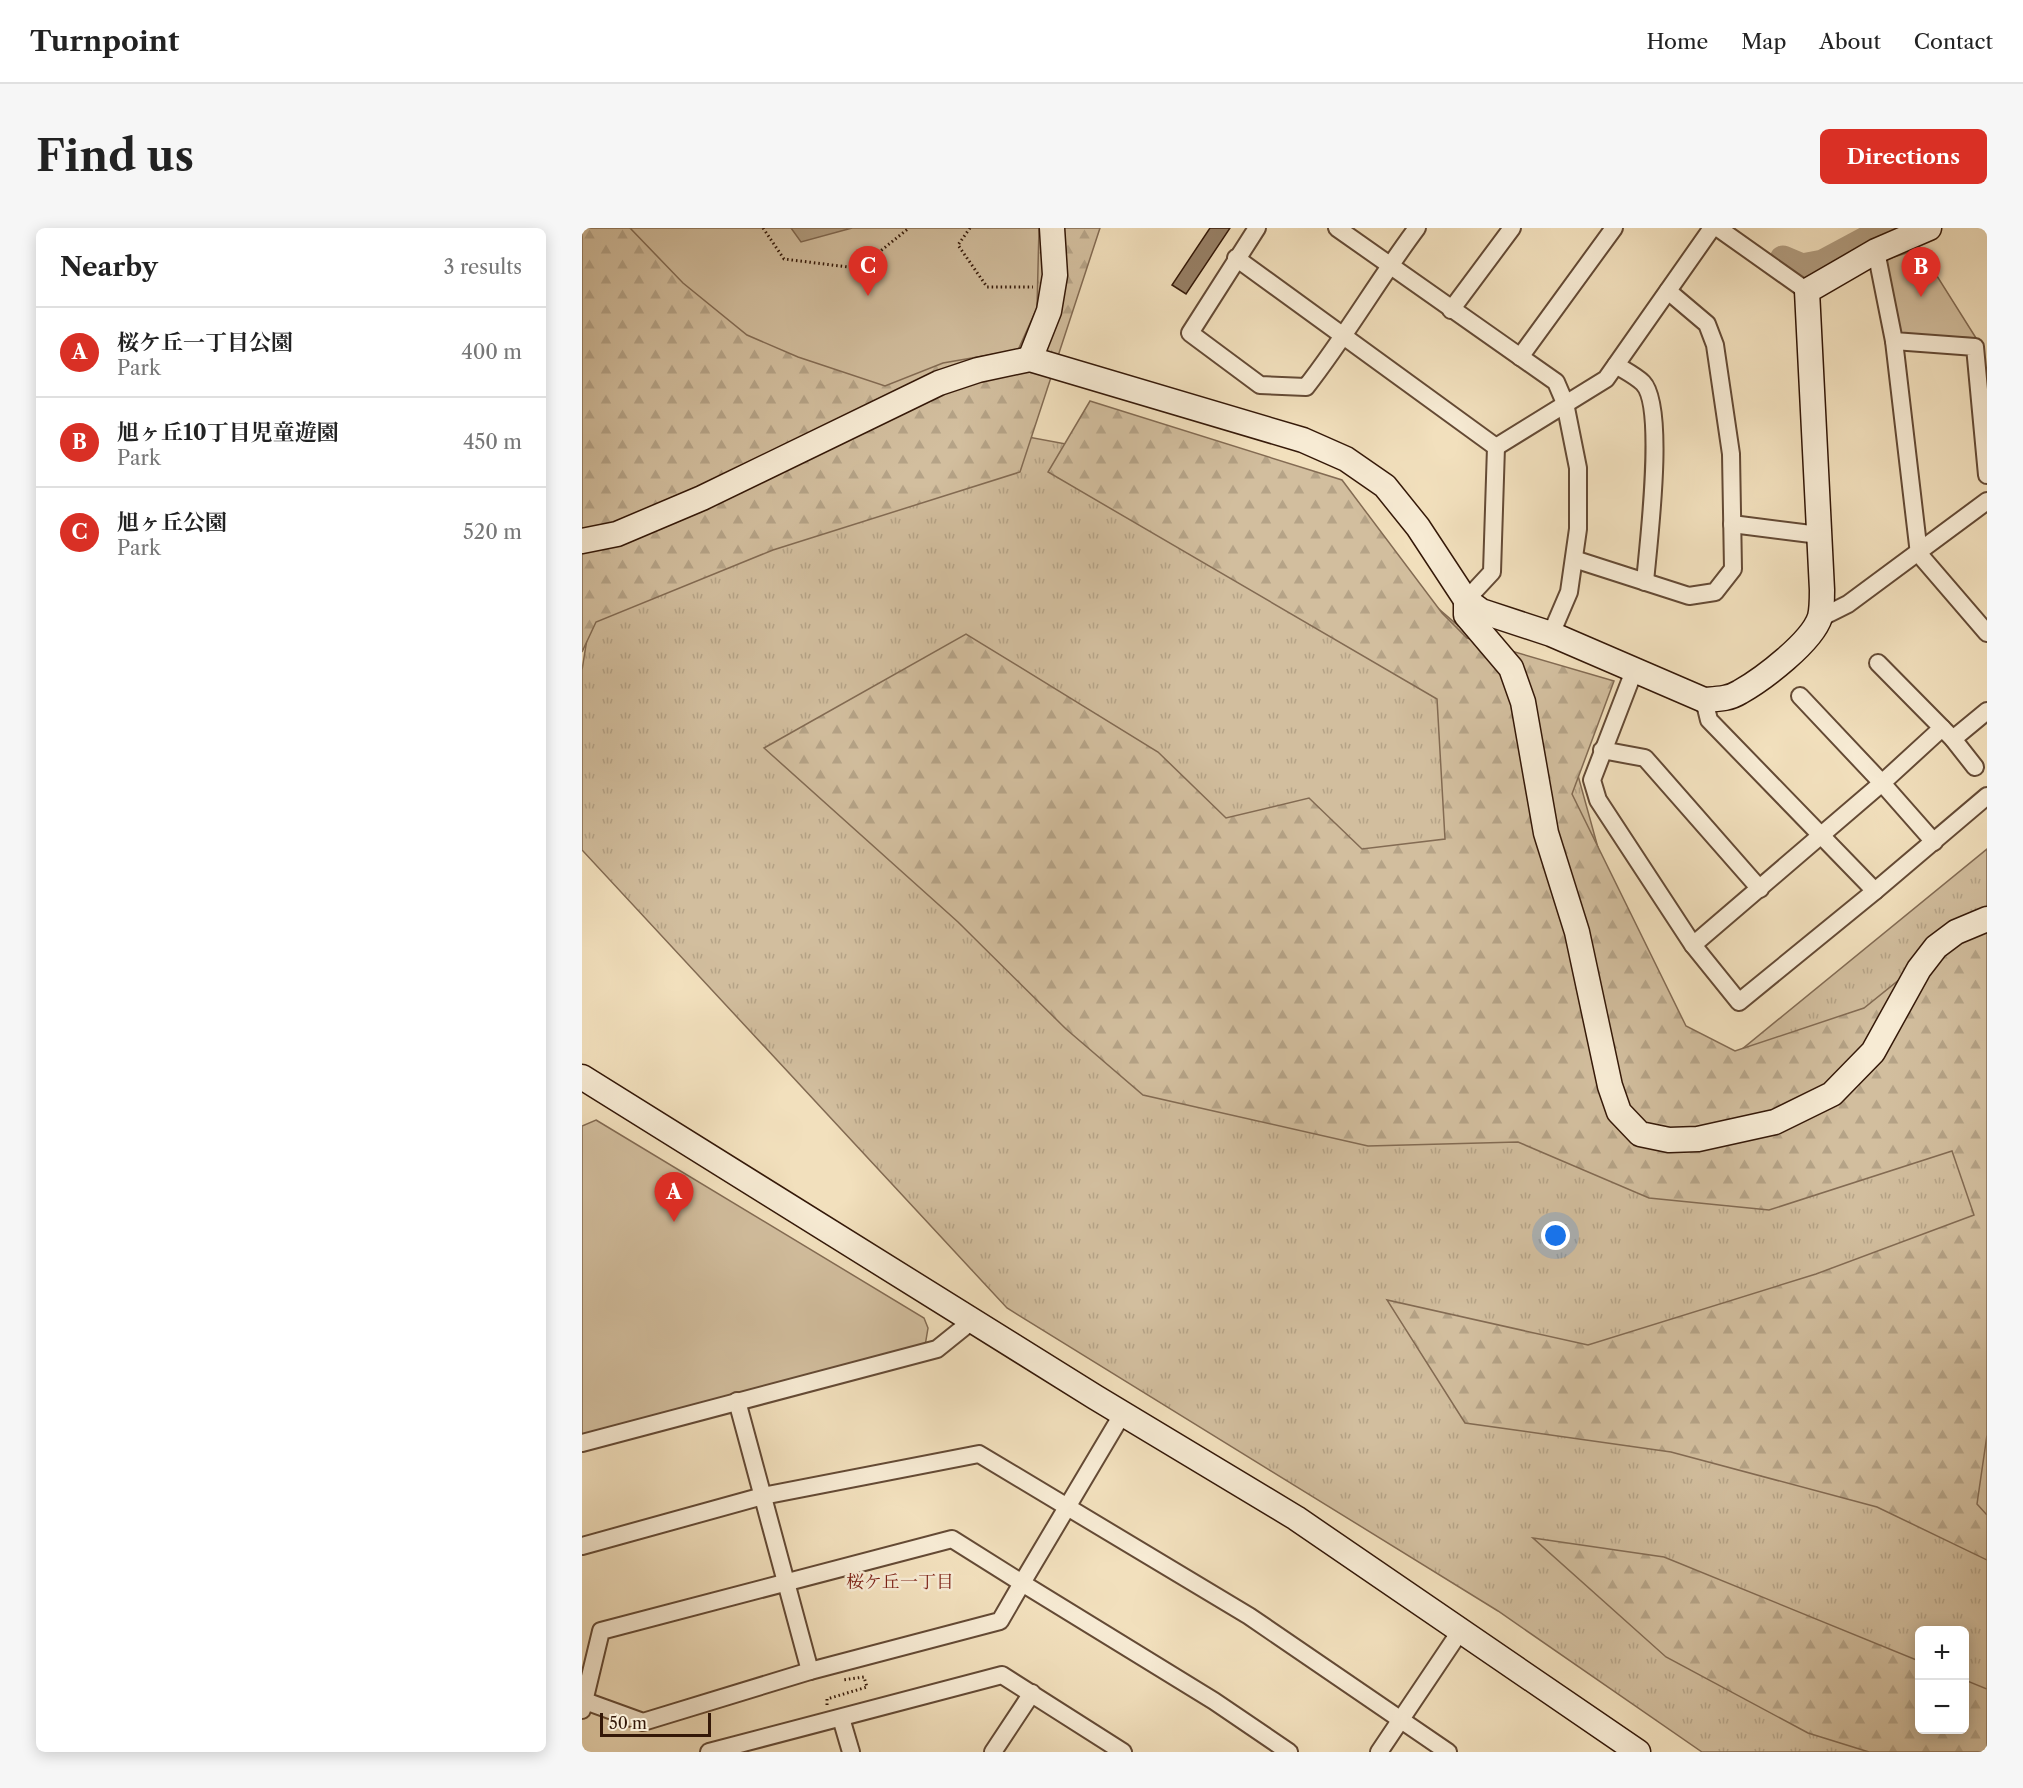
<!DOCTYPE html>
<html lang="en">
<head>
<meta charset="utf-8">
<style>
  body { margin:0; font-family:"Libre Caslon Text","Noto Serif JP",serif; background:#f6f6f6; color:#222 }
  .controls { position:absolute; right:18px; bottom:18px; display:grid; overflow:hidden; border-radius:9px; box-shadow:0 3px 15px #0003 }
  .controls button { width:54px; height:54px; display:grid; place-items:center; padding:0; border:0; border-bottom:2px solid #e0e0e0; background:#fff; color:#222; font:30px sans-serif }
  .scale { position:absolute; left:18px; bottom:15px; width:111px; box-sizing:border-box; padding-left:6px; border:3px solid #341808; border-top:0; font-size:16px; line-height:21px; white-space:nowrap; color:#341808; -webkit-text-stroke:4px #f7ebd4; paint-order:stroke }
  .you { position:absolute; left:974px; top:1008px; width:21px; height:21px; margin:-15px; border:4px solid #fff; border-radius:50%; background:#1a73e8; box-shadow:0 0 0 9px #1a73e833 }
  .badge { display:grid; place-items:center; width:39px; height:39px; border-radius:50%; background:#d93025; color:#fff; font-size:20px; font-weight:700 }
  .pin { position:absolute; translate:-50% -50px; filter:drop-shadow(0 2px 3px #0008) }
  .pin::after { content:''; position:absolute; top:32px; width:21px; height:18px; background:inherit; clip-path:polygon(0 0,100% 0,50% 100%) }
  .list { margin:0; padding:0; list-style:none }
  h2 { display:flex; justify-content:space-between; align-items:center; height:78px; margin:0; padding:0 24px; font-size:26px }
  h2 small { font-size:20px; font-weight:400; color:#767676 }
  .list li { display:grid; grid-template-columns:39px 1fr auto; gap:18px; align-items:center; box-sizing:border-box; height:90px; padding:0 24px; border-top:2px solid #e0e0e0 }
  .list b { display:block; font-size:22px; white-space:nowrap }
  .list p { margin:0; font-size:20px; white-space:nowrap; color:#767676 }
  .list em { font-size:20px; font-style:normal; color:#767676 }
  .map { position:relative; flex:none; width:1405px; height:1524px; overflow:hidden; border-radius:9px }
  header { display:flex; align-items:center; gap:36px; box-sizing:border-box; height:84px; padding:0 30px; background:#fff; border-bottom:2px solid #e0e0e0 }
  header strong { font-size:28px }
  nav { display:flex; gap:33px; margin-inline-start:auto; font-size:21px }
  .intro { display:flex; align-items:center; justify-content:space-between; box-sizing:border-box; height:144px; padding:0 36px }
  h1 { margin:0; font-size:42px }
  .button { padding:15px 27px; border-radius:9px; background:#d93025; color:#fff; font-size:21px; font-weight:700 }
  main { display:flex; gap:36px; padding:0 36px }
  aside { flex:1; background:#fff; border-radius:9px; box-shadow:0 3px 15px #0003 }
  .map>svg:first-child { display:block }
  .grass { fill:url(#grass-tufts); stroke:#836b53; stroke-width:1.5; fill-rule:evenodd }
  .forest { fill:url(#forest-firs); stroke:#836b53; stroke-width:1.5 }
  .green { fill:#d2be9e; stroke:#836b53; stroke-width:1.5 }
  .water { fill:#b19c7f; stroke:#7f674f; stroke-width:1.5 }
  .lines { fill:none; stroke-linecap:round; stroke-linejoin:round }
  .river { stroke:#b19c7f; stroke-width:27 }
  .building { fill:#978066; stroke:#341808; stroke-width:1.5 }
  .street-casing { stroke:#644a35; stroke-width:20 }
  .secondary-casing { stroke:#341808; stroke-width:27 }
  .path { stroke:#341808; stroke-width:3; stroke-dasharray:1.5 3; stroke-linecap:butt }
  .street { stroke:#f7ebd4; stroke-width:16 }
  .secondary { stroke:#f7ebd4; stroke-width:24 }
  .labels { text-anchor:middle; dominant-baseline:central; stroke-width:5; stroke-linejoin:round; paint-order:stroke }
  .neighbourhood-label { font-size:18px; fill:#7a1f14; stroke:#f7ebd4 }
</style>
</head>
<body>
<header>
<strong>Turnpoint</strong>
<nav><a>Home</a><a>Map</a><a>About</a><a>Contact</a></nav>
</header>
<div class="intro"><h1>Find us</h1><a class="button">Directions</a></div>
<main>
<aside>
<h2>Nearby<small>3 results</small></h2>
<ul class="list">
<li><span class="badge">A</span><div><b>桜ケ丘一丁目公園</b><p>Park</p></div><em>400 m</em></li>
<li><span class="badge">B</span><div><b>旭ヶ丘10丁目児童遊園</b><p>Park</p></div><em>450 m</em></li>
<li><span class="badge">C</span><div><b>旭ヶ丘公園</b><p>Park</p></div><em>520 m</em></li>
</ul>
</aside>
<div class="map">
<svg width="1405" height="1524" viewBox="0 0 1405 1524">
  <defs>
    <pattern id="grass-tufts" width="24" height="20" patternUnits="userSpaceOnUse" patternTransform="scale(1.5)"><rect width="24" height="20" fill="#d2be9e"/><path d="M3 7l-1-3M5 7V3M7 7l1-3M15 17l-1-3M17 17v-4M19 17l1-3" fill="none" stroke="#b5a387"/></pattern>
    <pattern id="forest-firs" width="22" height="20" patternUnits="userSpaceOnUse" patternTransform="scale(1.5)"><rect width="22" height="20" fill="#d2be9e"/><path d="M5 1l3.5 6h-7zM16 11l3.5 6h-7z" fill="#b5a387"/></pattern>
  </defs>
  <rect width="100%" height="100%" fill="#f2e0bd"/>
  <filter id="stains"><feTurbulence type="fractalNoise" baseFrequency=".00333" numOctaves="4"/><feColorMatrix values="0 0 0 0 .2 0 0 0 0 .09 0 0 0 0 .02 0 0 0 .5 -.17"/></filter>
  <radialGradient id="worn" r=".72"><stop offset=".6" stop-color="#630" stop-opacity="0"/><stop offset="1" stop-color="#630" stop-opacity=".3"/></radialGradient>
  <!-- grass -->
  <path class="grass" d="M403,201L715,259L979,486L1065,797L1132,844L1405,621V1524H1120L916,1383L425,1080L0,622V442L15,349ZM1338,1402H1382V1502H1338Z"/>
  <!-- forest -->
  <g class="forest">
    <path d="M0,0H518L438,244L191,322L14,394L0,424Z"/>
    <path d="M508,173L760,252L860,385L885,410L1032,453L990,566L1104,798L1153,823L1282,780L1405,681V1207L1395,1276L1405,1287V1332L1295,1279L1089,1224L883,1195L805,1072L1006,1117L1234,1046L1392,987L1370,923L1187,982L1067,970L936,914L786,918L561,867L484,801L376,694L182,520L384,406L576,524L644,590L727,570L780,621L863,611L855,471L466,244Z"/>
    <path d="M951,1310L1082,1329L1337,1433L1338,1502H1382L1383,1452L1405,1461V1524H1287L1226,1505L1084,1429Z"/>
  </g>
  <!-- green -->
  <g class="green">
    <path d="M48,0H457L455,80L436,122L361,135L303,158L216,129L165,107L101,55Z"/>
    <path d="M1338,21L1394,110L1318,106L1302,32Z"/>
    <path d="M14,892L342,1090L346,1100L343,1118L0,1208V898Z"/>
  </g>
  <!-- water -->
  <path class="water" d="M209,0H270L219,14Z"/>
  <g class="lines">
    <!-- river -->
    <path class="river" d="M1201,31L1220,39L1241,35L1306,0"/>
  </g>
  <!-- building -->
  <path class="building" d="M628,0H648L604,66L590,57Z"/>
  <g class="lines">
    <!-- street casing -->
    <g class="street-casing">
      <g id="street">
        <path d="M675,0L608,105L678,157L724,159C764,108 796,52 835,0"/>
        <path d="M755,0L974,154L983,175L996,240V301L987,364L969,406"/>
        <path d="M1136,0L1225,63"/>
        <path d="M1294,23L1312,113L1393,119L1405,247"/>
        <path d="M654,30L914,219L910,344L884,372"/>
        <path d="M869,82L930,0"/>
        <path d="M1312,113L1337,326L1405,405"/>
        <path d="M938,129L1032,0"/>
        <path d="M1034,137C1042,142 1054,148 1061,155C1084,179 1066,318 1063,354"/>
        <path d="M914,219L1024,151L1130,0"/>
        <path d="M1150,296L1237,307"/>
        <path d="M992,331L1107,368L1133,364L1151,341L1149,226L1133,117L1125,96L1086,63"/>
        <path d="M1238,390L1266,376L1405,273"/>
        <path d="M1296,435L1371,511L1393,539"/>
        <path d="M1052,443L1010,552L1016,572L1111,717L1157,774L1293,663L1405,568"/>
        <path d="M1218,468L1300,555L1360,500"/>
        <path d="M1122,472L1127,492L1293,663"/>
        <path d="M1371,511L1405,483"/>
        <path d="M1020,522L1063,530L1178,661"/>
        <path d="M1111,717L1300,555L1352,614"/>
        <path d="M155,1173L228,1443"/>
        <path d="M0,1215L355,1121L391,1092"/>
        <path d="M0,1318L181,1268L397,1226L667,1388L866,1524"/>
        <path d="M3,1473L61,1494L228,1443L418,1393L440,1355L632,1473L707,1524"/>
        <path d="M0,1482L19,1403L370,1311L440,1355L541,1185"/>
        <path d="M259,1490L269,1524"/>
        <path d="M127,1524L420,1447L541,1524"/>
        <path d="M411,1524L450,1465"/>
        <path d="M797,1524L879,1402"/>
      </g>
    </g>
    <!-- secondary casing -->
    <g class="secondary-casing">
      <g id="secondary">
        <path d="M448,131L467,83L473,47L470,0"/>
        <path d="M0,313L35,306L120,270L357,155L396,142L448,131L721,212L764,231L803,258L836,299L884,372L899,383L969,406L1122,472C1135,471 1147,471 1158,464C1181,451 1230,414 1238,389C1240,381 1240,370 1240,362L1225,63L1294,23L1347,0"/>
        <path d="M884,374V387L929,440L941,474L964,605L995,704L1028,858L1037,884L1058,906L1087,912L1116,911L1193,894L1250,866L1291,824L1337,741L1354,719L1374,704L1405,691"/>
        <path d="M0,849L513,1169L714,1290L1056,1524"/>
      </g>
    </g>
    <!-- path -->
    <g class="path">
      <path d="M181,0L202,31L266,39L291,29L327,0"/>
      <path d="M388,0L376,17L405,59H451"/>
      <path d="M245,1477V1471L285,1459L282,1449L260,1452"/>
    </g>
    <!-- street -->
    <use href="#street" class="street"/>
    <!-- secondary -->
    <use href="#secondary" class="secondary"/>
  </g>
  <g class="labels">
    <!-- neighbourhood labels -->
    <g class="neighbourhood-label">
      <text x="318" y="1354">桜ケ丘一丁目</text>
    </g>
  </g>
  <rect width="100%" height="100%" filter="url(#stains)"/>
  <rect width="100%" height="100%" fill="url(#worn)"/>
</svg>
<div class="controls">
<button>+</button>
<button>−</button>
</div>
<div class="scale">50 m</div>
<div class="you"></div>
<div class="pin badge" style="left:92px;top:994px">A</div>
<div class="pin badge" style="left:1339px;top:69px">B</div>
<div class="pin badge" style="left:286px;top:68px">C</div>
</div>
</main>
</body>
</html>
